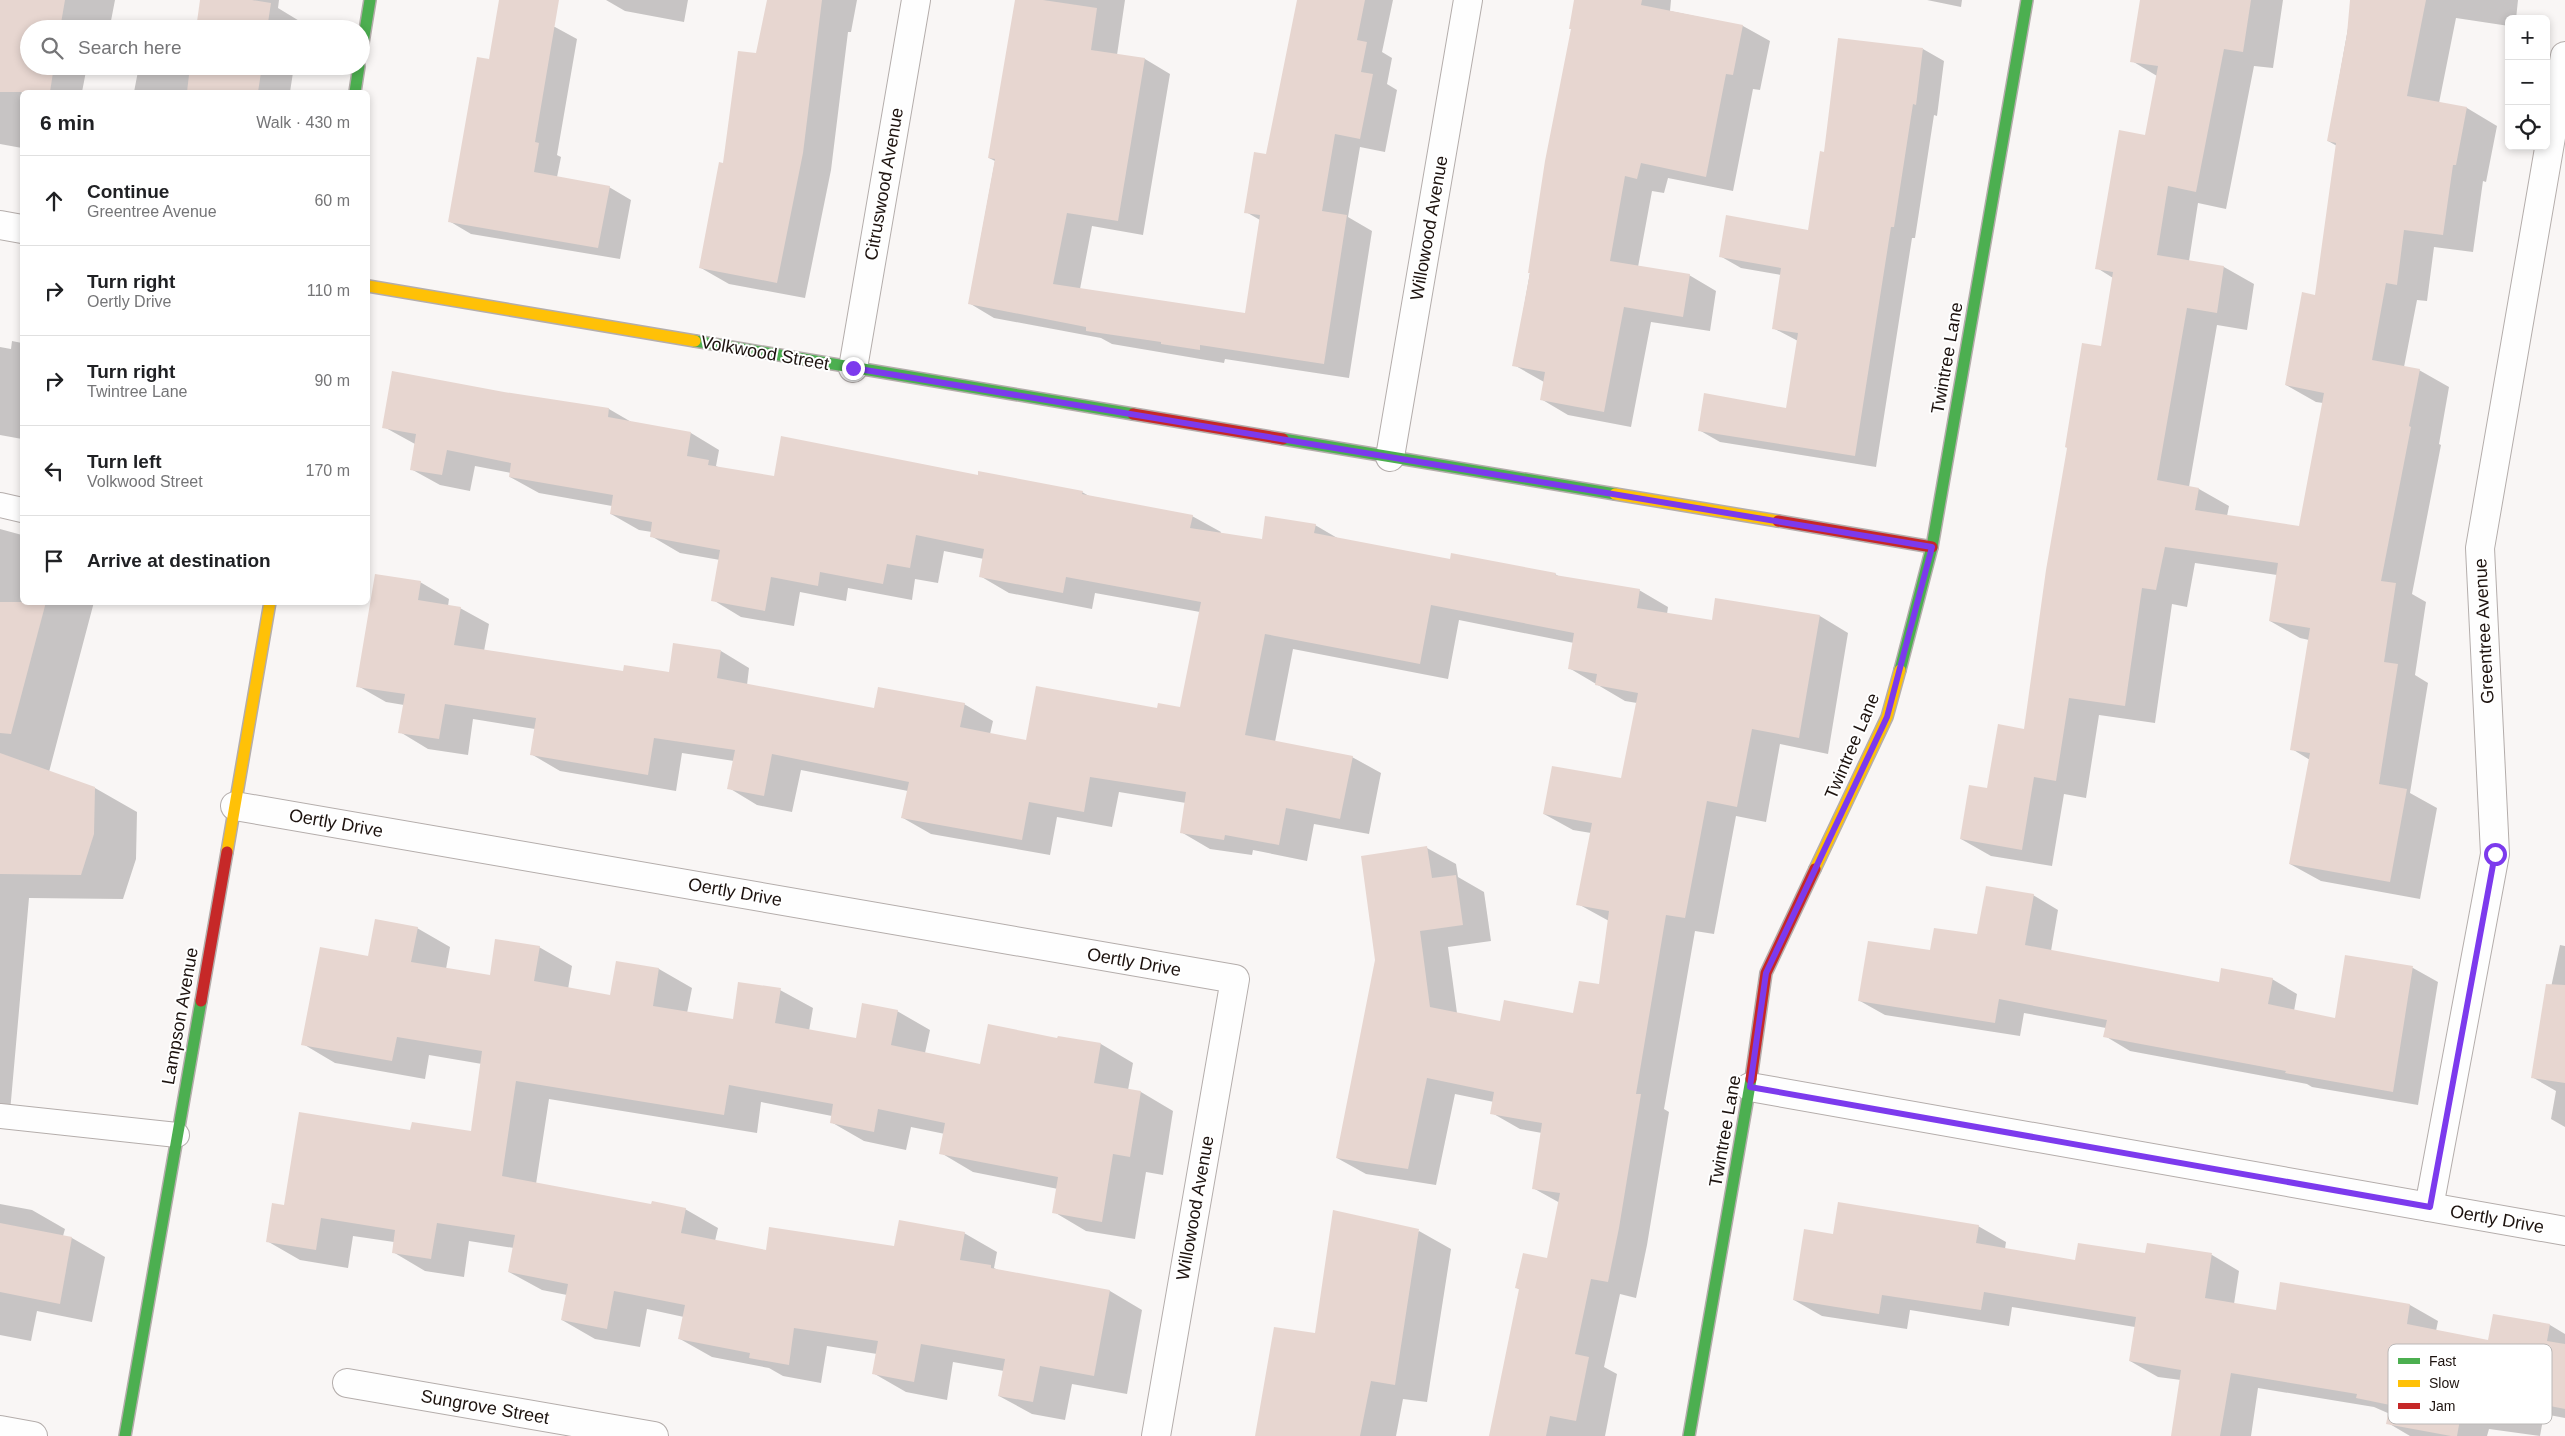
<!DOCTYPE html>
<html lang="en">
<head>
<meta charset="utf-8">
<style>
  body { margin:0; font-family:Helvetica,sans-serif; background:#f6f6f6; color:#202124 }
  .controls { position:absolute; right:15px; top:15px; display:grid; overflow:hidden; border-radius:8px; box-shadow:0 2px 8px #0003 }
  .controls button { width:45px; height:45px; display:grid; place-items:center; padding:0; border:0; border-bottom:1px solid #e0e0e0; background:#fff; color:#202124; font:25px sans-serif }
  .stop { position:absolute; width:15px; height:15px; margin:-11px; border:4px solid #7c3aed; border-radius:50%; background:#fff }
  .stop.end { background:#7c3aed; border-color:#fff; box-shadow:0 1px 5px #0008 }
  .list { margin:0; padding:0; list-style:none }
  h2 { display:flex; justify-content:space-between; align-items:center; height:65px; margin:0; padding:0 20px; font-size:21px }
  h2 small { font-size:16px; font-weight:400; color:#757577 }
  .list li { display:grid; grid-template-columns:32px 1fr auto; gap:15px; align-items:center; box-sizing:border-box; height:90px; padding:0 20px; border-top:1px solid #e0e0e0 }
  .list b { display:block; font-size:19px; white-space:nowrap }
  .list p { margin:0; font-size:16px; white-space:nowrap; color:#757577 }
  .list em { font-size:16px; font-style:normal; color:#757577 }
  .icon { flex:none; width:28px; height:28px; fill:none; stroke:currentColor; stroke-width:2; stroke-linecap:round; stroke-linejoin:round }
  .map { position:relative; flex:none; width:2565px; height:1436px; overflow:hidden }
  .search { position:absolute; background:#fff; box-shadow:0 2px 8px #0003; left:20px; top:20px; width:350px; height:55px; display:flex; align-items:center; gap:12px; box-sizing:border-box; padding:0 18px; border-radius:28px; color:#757577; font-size:19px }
  .panel { position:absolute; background:#fff; box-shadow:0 2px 8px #0003; left:20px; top:90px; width:350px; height:515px; border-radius:8px }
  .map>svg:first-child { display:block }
  .shadow { fill:#0003 }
  .building { fill:#e7d6d0 }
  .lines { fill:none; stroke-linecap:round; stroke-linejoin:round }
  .lane-casing { stroke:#b4adab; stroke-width:26 }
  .street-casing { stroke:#b4adab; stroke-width:30 }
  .fast-casing { stroke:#b4adab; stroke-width:14 }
  .slow-casing { stroke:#b4adab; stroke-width:14 }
  .jam-casing { stroke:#b4adab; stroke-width:14 }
  .lane { stroke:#fefefe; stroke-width:24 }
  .street { stroke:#fefefe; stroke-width:28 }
  .fast { stroke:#4caf50; stroke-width:11 }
  .slow { stroke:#ffc107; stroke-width:11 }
  .jam { stroke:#c62828; stroke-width:11 }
  .route { stroke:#7c3aed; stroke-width:6 }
  .labels { text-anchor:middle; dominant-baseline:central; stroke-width:4; stroke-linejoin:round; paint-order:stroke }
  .street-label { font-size:18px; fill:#1d130f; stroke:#fff }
  .key { fill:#fff; stroke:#bbb8b7; stroke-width:1 }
  .key-label { font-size:14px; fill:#1d130f }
</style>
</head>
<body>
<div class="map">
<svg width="2565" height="1436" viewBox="0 0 2565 1436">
  <rect width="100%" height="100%" fill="#f9f6f5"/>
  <!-- shadow -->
  <g class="shadow">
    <path d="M0,0H115L110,26L94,23L93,29H29V66H87L82,92H22V148L0,144Z"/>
    <path d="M202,0H279L278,8L301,22L300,29H197Z"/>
    <path d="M606,0H688L684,22L625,11Z"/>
    <path d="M768,0H857L851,32H848L831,170L805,298L729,284L701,268L724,165L757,55Z"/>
    <path d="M1016,0H1125L1117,55L1145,59L1170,74L1143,235L1092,226L1080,289L1246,314L1260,220L1246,212L1267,156L1308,0H1393L1382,52L1392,58L1387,84L1397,90L1385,152L1360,147L1348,217L1372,231L1349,378L1225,359L1224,363L1112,344L1101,338L994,318L969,303L995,161L989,158Z"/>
    <path d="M1575,0H1671L1670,11L1743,26L1770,41L1760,90L1753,89L1733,191L1668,178L1664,193L1652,191L1638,267L1689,275L1716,291L1710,331L1651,322L1631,427L1568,415L1541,399L1544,382L1514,365L1572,29Z"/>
    <path d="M1927,0H1962L1961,7Z"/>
    <path d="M2141,0H2283L2273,68L2254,66L2226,209L2198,203L2189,261L2224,267L2254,284L2247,330L2217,325L2189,487L2199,489L2229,506L2227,516L2300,527L2323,403L2316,402L2286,385L2316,296L2337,146L2328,141L2353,0H2518L2516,19H2509V26L2456,18L2439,103L2467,108L2497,126L2486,182L2483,181L2473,252L2434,247L2427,301L2417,300L2404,367L2419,370L2449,387L2439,444L2441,445L2412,594L2426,602L2415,675L2428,683L2410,793L2437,808L2420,899L2321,881L2290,864L2310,760L2292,749L2309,640L2300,638L2270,621L2277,575L2195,563L2187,607L2172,604L2155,723L2099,715L2086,798L2064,794L2052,866L1991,856L1961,839L2025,730L2102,347L2113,278L2097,268L2146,137L2157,76L2132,61Z"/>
    <path d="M497,17L555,27L577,39L557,155L561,157L557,177L609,187L631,200L620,259L471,234L449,221L490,61Z"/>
    <path d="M1923,49L1944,61L1937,116L1934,115L1915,238H1912L1876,467L1720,442L1699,430L1787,409L1798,341L1773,328L1781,275L1741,268L1720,256L1809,231L1825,153Z"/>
    <path d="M139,66H156L180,71L181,66H294L290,92H134Z"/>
    <path d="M12,341L22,343V439L0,435V347L11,349Z"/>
    <path d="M504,393L609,409L633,423L691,433L719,450L716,466L720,468L775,478L979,476L1082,492L1089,496L1192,516L1221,532L1220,534L1263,541L1315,525L1339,539L1451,560L1555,574L1560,577L1639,590L1668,607L1667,614L1713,622L1820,616L1848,633L1828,754L1780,744L1766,822L1736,816L1714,934L1695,931L1664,1109L1669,1112L1647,1245L1636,1298L1620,1294L1604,1367L1617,1374L1605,1436H1491L1520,1290L1517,1288L1548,1260L1560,1203L1533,1188L1542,1133L1520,1129L1492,1113L1494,1102L1455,1094L1436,1185L1366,1174L1337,1158L1427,848L1456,864L1458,877L1484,892L1491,941L1448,947L1457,1013L1501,1022L1574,1015L1600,986L1609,921L1578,904L1591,833L1573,830L1544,814L1622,780L1637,703L1625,701L1569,668L1574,643L1459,620L1448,679L1293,649L1275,742L1352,757L1381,773L1369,834L1314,824L1307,861L1253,850L1252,855L1210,849L1181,832L1186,803L1119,792L1112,827L1057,817L1050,855L931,834L903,818L908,791L801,770L792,812L757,805L729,788L734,761L682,753L676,791L560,771L531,754L535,729L473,719L468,755L428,749L400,732L404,705L386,702L358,686L420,582L449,599L448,606L460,608L489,624L484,651L624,673H670L721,651L749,668L747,685L875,709L964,704L993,721L990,734L1027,741L1158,710L1181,708L1200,612L1095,593L1092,609L1009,593L980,576L984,559L944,551L938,583L915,579L912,600L848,588L846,601L800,592L794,626L741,617L713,600L720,560L680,553L651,536L652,532L639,530L611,514L612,506L539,493L510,477L511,473L475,466L470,491L440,485L411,469L415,444L384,427Z"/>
    <path d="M0,529L22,535V602H94L49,772L95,788L137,812L136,859L123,899L29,898L10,1112L0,1111Z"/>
    <path d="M2033,895L2058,910L2051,951L2220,983L2272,979L2297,994L2294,1011L2336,1019L2347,957L2413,968L2438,982L2418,1105L2312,1087L2307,1084L2130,1051L2105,1036L2106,1028L2024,1013L2020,1036L1885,1015L1860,1001L1931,952L1978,936Z"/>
    <path d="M417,928L450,947L446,969L491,976L539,947L572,966L568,989L611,996L617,962L659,969L692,988L687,1013L734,1020L780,990L813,1008L809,1031L856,1039L897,1011L930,1030L925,1053L981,1065L1058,1040L1101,1044L1133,1063L1128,1090L1141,1092L1173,1111L1163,1175L1146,1172L1135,1239L1086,1231L1054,1212L1058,1189L973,1172L941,1153L945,1134L911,1127L906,1150L864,1141L831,1122L832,1116L761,1102L757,1133L549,1099L536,1184L652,1206L685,1209L718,1228L715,1241L767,1251L895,1248L964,1233L997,1252L994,1268L998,1270L1110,1291L1142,1310L1127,1394L1072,1384L1065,1420L1032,1414L999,1396L1004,1371L953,1362L947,1400L906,1392L873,1373L877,1354L827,1346L821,1383L783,1376L769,1368L712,1357L680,1339L684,1317L647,1309L640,1347L595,1339L562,1320L567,1295L542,1290L509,1272L514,1248L469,1241L464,1277L425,1271L393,1252L394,1242L353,1236L348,1268L300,1260L267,1241L285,1206L412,1132H472L482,1064L429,1055L425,1079L335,1063L303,1044L369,958Z"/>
    <path d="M2560,945L2565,946V1127L2551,1119L2556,1091L2532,1077Z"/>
    <path d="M0,1204L32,1210L65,1229L63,1236L72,1238L105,1257L92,1322L37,1311L31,1341L0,1335Z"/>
    <path d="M1978,1226L2006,1242L2005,1249L2077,1261L2146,1255L2148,1244L2212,1255L2239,1271L2234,1304L2277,1312L2281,1283L2410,1305L2438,1321L2436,1331L2489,1342L2550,1325L2565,1334V1418L2544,1414L2540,1436L2489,1429L2487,1436H2410L2388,1423L2390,1414L2374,1407L2258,1388L2251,1436H2172L2181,1380L2158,1377L2130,1361L2135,1327L2012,1307L2009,1326L1910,1310L1907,1329L1822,1316L1794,1300L1834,1235Z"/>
    <path d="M1419,1231L1451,1249L1427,1402L1403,1399L1396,1436H1256L1316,1334Z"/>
  </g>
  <!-- building -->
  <g class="building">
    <path d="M0,0H65L60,29H29V66H54L50,92H0Z"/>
    <path d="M200,0H252L271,3L267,29H196Z"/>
    <path d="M499,0H559L535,142L539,143L534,172L610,186L598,248L448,222L477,57L489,59Z"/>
    <path d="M767,0H822L803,153L777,283L699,268L719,162L723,163L738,51L756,53Z"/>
    <path d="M1015,0H1043L1097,8L1091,50L1145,58L1118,221L1067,213L1053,284L1245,313L1260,215L1244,213L1254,152L1266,154L1297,0H1365L1357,40L1367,42L1361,72L1373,74L1360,139L1335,134L1322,211L1347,215L1324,364L1200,345V350L1161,344V342L1086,331V327L968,304L995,159L988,158Z"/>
    <path d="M1574,0H1642L1641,5L1743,25L1733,75L1726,74L1706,177L1641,163L1637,179L1625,176L1610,261L1690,274L1683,317L1624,307L1604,412L1540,400L1545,372L1512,366L1530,273H1528L1545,161L1571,29H1569Z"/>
    <path d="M2140,0H2251L2243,52L2224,49L2196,192L2168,186L2157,255L2224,266L2217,313L2187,308L2157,480L2199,488L2195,510L2299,526L2324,393L2285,385L2302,292L2315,295L2336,143L2327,141L2347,34L2350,0H2426L2407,96L2467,107L2456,165H2453L2443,235L2404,230L2397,285L2386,283L2372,360L2420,369L2409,426L2411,427L2381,581L2396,583L2384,662L2398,664L2379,784L2407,789L2390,882L2289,864L2310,753L2290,750L2310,628L2269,621L2278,563L2165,547L2156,590L2142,588L2125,706L2069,698L2056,781L2034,777L2022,850L1960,839L1969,785L1987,788L1998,724L2024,729L2046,570L2067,448L2065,447L2082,343L2101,346L2113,272L2095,269L2119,130L2145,135L2158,66L2130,62Z"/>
    <path d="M1838,38L1923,48L1916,105L1913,104L1894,227H1891L1855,456L1698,431L1704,393L1786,408L1798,333L1772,329L1781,268L1719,257L1726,215L1808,230L1820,151L1824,152Z"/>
    <path d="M190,66H262L258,92H187Z"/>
    <path d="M392,371L504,392L609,408L608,417L691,432L687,456L709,460L708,465L774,476L781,436L978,475V471L1083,491L1082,494L1193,515L1190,528L1262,539L1265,516L1316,524L1314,533L1450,559L1451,553L1556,573L1555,575L1640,589L1637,608L1712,620L1715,598L1820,615L1799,738L1752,729L1737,807L1707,801L1685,918L1666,915L1636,1094H1641L1619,1228L1608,1282L1591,1279L1575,1354L1589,1357L1576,1421L1550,1416L1546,1436H1489L1519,1289L1515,1288L1523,1253L1547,1258L1560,1193L1532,1189L1542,1123L1490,1114L1494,1092L1427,1078L1408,1169L1336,1158L1375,960L1361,856L1427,846L1432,878L1456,875L1463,925L1420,931L1430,1007L1500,1021L1504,1000L1573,1013L1579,981L1599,984L1609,911L1576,905L1592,823L1543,814L1552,766L1621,778L1638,693L1595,685L1597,674L1568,669L1574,633L1431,605L1420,664L1265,634L1245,735L1353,756L1340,819L1286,808L1279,845L1225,835L1224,840L1180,833L1186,792L1090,777L1084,812L1029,802L1022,840L901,818L909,782L772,754L764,796L727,789L735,750L654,738L648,775L530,755L536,718L445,704L439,739L398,733L405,694L356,687L375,574L421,581L418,600L461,607L454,645L623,671L624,665L669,672L673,643L721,650L717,678L874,708L878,687L965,703L960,727L1026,740L1036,686L1157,708L1158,703L1180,707L1201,602L1066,577L1063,593L979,577L984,549L916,535L910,568L887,564L883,584L820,572L818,586L771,577L765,611L711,601L720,550L650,537L652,522L610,514L613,495L509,477L511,463L447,450L442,475L410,470L416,434L382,428Z"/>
    <path d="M0,602H46L11,734L0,733Z"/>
    <path d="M0,753L95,787L94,834L81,875L0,874Z"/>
    <path d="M1986,886L2034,894L2025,945L2219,982L2221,968L2273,978L2268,1004L2335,1018L2345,955L2413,966L2393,1092L2285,1073L2286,1071L2103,1037L2107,1020L1999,999L1995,1023L1858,1001L1868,941L1930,950L1934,928L1977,934Z"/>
    <path d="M375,919L418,927L411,962L490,975L495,939L540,946L534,981L610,995L616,961L659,968L653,1006L733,1019L738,982L781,988L775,1023L856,1038L862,1003L898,1010L891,1045L980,1064L988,1024L1057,1038L1058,1036L1101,1043L1094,1083L1141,1091L1130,1157L1113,1154L1102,1222L1052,1213L1058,1177L939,1154L945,1123L878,1109L874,1132L830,1123L833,1104L729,1085L724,1115L516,1081L502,1176L651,1204L652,1201L686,1208L681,1233L766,1250L769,1227L894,1246L899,1220L965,1232L960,1260L991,1265V1268L1110,1290L1094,1376L1040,1366L1033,1402L998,1396L1005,1359L921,1344L914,1382L872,1374L878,1341L794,1328L789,1365L749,1358L750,1353L678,1339L685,1305L614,1291L607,1329L561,1320L568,1284L508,1272L515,1235L437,1223L431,1259L392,1253L395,1230L321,1218L316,1250L266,1242L272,1203L284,1205L299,1112L410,1130L412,1122L471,1131L482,1051L397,1037L392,1061L301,1045L320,947L368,956Z"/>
    <path d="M2546,984L2565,985V1083L2531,1078Z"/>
    <path d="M1838,1202L1979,1225L1976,1243L2075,1260L2078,1243L2145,1253L2147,1243L2212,1253L2205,1298L2276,1310L2280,1282L2410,1304L2407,1324L2488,1340L2493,1314L2550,1324L2547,1341L2565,1344V1409L2516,1399L2512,1423L2461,1414L2457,1436H2451L2386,1424L2390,1405L2356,1398L2357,1394L2231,1373L2220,1436H2171L2181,1370L2129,1361L2136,1317L1984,1292L1981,1310L1882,1295L1879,1314L1793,1300L1804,1229L1833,1234Z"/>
    <path d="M1333,1210L1419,1229L1395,1385L1371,1381L1360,1436H1255L1274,1327L1315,1333Z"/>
    <path d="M0,1223L72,1237L60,1304L0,1292Z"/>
  </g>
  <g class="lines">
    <!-- lane casing -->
    <g class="lane-casing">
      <g id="lane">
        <path d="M0,505L22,510"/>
        <path d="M0,1116L177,1135"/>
      </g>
    </g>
    <!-- street casing -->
    <g class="street-casing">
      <g id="street">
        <path d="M0,225L22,229"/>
        <path d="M853,368L916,0"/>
        <path d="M1390,457L1468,0"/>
        <path d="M235,806L1235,979L1156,1436"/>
        <path d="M1750,1087L2565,1231"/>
        <path d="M2429,1207L2495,854L2480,548L2565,56"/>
        <path d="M347,1383L654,1436"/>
        <path d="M0,1430L33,1436"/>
      </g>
    </g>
    <!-- fast casing -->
    <g class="fast-casing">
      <g id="fast">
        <path d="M361,55L370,0"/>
        <path d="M355,92L359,66"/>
        <path d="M695,341L1133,414"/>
        <path d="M1283,439L1615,494"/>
        <path d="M1900,670L1932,547L2027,0"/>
        <path d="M125,1436L201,1001"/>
        <path d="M1689,1436L1751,1079"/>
      </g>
    </g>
    <!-- slow casing -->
    <g class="slow-casing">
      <g id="slow">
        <path d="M368,286L695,341"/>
        <path d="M1615,494L1778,521"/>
        <path d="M227,852L270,602"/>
        <path d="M1815,869L1887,717L1900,670"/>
      </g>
    </g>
    <!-- jam casing -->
    <g class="jam-casing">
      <g id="jam">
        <path d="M1133,414L1283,439"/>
        <path d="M1778,521L1932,547"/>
        <path d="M201,1001L227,852"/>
        <path d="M1751,1079L1766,973L1815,869"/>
      </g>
    </g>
    <!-- lane -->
    <use href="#lane" class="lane"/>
    <!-- street -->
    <use href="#street" class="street"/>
    <!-- fast -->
    <use href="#fast" class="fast"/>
    <!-- slow -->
    <use href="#slow" class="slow"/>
    <!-- jam -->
    <use href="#jam" class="jam"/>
  </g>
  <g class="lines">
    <!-- route -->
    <path class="route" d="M853,368L1932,547L1887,717L1766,973L1750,1087L2430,1207L2495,854"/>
  </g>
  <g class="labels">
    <!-- street labels -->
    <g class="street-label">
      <text transform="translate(884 184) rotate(-80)">Citruswood Avenue</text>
      <text transform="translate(1429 228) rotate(-80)">Willowood Avenue</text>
      <text transform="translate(765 353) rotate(10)">Volkwood Street</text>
      <text transform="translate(1947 358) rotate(-80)">Twintree Lane</text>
      <text transform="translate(2484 631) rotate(-93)">Greentree Avenue</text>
      <text transform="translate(1852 746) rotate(-67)">Twintree Lane</text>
      <text transform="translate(336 823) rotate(10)">Oertly Drive</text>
      <text transform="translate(735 892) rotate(10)">Oertly Drive</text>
      <text transform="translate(1134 962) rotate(10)">Oertly Drive</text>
      <text transform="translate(180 1016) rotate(-80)">Lampson Avenue</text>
      <text transform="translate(1725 1131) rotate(-80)">Twintree Lane</text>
      <text transform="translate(1195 1208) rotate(-80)">Willowood Avenue</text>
      <text transform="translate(2497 1219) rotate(10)">Oertly Drive</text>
      <text transform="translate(485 1407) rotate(10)">Sungrove Street</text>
    </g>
  </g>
  <!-- legend -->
  <rect x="2388" y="1344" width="164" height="80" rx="8" class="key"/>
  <rect x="2398" y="1358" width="22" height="6" fill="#4caf50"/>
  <rect x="2398" y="1380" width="22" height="7" fill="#ffc107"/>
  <rect x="2398" y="1403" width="22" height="6" fill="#c62828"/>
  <g class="key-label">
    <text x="2429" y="1366">Fast</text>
    <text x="2429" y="1388">Slow</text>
    <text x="2429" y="1411">Jam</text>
  </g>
</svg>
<div class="controls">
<button>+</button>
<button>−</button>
<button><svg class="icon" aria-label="locate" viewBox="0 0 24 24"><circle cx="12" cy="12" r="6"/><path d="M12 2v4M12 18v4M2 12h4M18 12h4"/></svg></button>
</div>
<div class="stop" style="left:2495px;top:854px"></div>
<div class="stop end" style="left:853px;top:368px"></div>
<div class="search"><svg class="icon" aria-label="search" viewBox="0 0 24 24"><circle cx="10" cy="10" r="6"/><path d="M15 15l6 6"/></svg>Search here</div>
<section class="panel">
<h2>6 min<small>Walk · 430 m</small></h2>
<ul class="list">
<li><svg class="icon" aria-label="ahead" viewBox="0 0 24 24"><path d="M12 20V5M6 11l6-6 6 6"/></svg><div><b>Continue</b><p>Greentree Avenue</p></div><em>60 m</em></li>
<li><svg class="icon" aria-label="right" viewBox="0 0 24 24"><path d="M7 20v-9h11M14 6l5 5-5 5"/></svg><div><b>Turn right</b><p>Oertly Drive</p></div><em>110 m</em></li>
<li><svg class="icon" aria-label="right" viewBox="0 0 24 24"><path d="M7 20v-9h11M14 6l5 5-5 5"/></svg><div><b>Turn right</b><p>Twintree Lane</p></div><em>90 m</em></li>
<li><svg class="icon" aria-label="left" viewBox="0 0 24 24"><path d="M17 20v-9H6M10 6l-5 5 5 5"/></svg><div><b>Turn left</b><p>Volkwood Street</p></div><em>170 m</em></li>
<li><svg class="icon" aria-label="arrive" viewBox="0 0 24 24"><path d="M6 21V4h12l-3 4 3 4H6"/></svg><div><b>Arrive at destination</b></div></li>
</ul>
</section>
</div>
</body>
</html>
